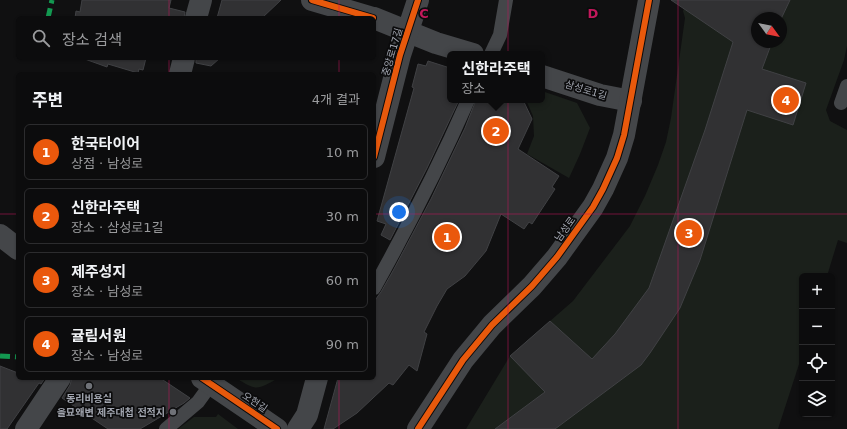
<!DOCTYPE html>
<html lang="ko">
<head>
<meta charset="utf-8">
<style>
  body { margin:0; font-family:"DejaVu Sans","Noto Sans KR",sans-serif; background:#1a1a1b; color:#f1f3f6 }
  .controls { position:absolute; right:12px; bottom:12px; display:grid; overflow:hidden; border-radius:6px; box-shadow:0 1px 3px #0004 }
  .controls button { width:36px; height:36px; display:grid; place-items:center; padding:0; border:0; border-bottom:1px solid #2c2c2e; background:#0c0c0d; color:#f1f3f6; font:20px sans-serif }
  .compass { position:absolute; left:751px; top:12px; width:36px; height:36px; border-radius:50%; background:#0c0c0d; box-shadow:0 1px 3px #0004; rotate:123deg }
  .you { position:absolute; left:399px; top:212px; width:14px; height:14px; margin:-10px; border:3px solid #fff; border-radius:50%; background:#1a73e8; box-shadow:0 0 0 6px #1a73e833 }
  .badge { display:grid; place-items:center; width:26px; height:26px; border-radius:50%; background:#ea580c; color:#fff; font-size:13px; font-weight:700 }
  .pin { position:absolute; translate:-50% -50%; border:2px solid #fff; box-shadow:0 1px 4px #0006 }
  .popup { position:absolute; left:447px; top:51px; width:98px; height:52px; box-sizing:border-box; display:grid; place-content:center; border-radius:6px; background:#0c0c0d; filter:drop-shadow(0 1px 3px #0005); font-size:13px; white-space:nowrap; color:#9a9b9d }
  .popup b { font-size:15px; color:#f1f3f6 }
  .popup::after { content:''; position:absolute; left:50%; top:100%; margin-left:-8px; border:8px solid transparent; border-top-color:#0c0c0d }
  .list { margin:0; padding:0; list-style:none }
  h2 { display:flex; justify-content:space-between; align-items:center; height:52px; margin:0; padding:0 16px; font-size:17px }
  h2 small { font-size:13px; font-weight:400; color:#9a9b9d }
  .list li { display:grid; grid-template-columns:26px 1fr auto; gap:12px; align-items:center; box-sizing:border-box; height:56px; margin:0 8px 8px; padding:0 8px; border:1px solid #2c2c2e; border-radius:6px }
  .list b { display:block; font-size:15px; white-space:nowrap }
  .list p { margin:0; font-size:13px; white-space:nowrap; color:#9a9b9d }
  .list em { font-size:13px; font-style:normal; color:#9a9b9d }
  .icon { flex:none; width:22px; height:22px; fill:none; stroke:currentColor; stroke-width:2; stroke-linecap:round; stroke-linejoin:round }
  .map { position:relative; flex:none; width:847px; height:429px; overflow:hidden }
  .search { position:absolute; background:#0c0c0d; box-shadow:0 1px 3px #0004; left:16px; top:16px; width:360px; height:44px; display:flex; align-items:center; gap:10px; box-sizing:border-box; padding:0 14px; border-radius:6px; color:#9a9b9d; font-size:15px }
  .panel { position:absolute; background:#0c0c0d; box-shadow:0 1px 3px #0004; left:16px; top:72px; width:360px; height:308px; border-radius:6px }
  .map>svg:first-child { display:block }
  .green { fill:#1b201b; fill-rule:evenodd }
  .building { fill:#313133; stroke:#404144 }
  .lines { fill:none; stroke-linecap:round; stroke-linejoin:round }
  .service { stroke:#444649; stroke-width:14 }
  .minor { stroke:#444649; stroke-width:22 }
  .tertiary { stroke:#444649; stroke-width:22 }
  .quiet { stroke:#139951; stroke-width:5; stroke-dasharray:10 5; stroke-linecap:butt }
  .cycleway-casing { stroke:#0b0b0c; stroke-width:8 }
  .cycleway { stroke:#e8590c; stroke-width:6 }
  .grid { fill:none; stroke:#c2185b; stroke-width:1; stroke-opacity:0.55 }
  .poi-dot { fill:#6f7278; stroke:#0b0b0c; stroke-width:1.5 }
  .labels { text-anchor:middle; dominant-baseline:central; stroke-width:3.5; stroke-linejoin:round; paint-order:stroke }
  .street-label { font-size:10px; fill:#a2a6b0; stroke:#0b0b0c }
  .poi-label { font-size:10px; font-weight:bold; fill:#a2a6b0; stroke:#0b0b0c }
  .grid-label { font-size:13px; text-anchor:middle; font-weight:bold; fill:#c2185b; stroke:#0b0b0c; stroke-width:3.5; stroke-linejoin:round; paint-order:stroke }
</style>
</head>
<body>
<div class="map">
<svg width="847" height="429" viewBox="0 0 847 429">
  <rect width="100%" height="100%" fill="#101011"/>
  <!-- green -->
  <g class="green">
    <path d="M687,0H847V46L844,60L826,110L830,121L847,130V243L838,240L827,276H802V355L778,429H466L510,356L573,301L630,226L645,196L658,165L666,142L671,118L685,18L683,11ZM757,18H781V42H757Z"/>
    <path d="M542,91L577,103L590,128L580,154L569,178L527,154L534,136L533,116L526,100H542Z"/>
    <path d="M236,378H279C257,389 258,392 236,378Z"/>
    <path d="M218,414L238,429H178L194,417H216Z"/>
  </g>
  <!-- building -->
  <g class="building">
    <path d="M82,0H171L169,8L185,12L184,18H75L76,11L80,12Z"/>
    <path d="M222,0H281L262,18H217Z"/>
    <path d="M671,0H790L781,19L757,18V42H772L762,69L806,83L793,125L747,110L700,260L680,308L650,353L641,365L555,429H495L545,392L510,356L550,321L592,359L615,334L649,288L705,130L733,42Z"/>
    <path d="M82,58H146L143,70L139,69L138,73L108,64L107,67Z"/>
    <path d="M196,58H220L211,66L196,63Z"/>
    <path d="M428,61L450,68V100H459L427,168L390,240L381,235L386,224L377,221L414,88L412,87L418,64L426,66Z"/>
    <path d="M476,100H523L532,119L518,149L559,176L552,187L555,189L532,224L529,222L524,229L501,214L486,251L465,276L447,289L437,306L424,332L427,334L417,371L409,365L393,385L389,383L357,413L333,429H324L338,378H374V302L378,296L381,292L394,269L431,199L465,128Z"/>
    <path d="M0,366L18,373V378H30L35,380L32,378H45L41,384L39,383L7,429H0Z"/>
    <path d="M72,378H160L190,398L184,403L140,429H108L62,398L70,385Z"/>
  </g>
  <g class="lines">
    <!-- service -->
    <g class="service">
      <path d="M491,54L500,35L506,0"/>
      <path d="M841,103L847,86"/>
      <path d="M374,288C408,227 440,164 468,100"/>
      <path d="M166,429L198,402L211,384"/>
    </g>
    <!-- minor -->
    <g class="minor">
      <path d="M312,0L373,18"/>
      <path d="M196,18L201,0"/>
      <path d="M374,18L436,43L473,54"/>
      <path d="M180,74L184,58"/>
      <path d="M542,76L600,95L631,101"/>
      <path d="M374,157L400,55L418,0"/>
      <path d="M0,235L18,249"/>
      <path d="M202,378L277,429"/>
      <path d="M26,429L60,378"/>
      <path d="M298,429L307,415L317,378"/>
    </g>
    <!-- tertiary -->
    <path class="tertiary" d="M418,429L463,360L492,325L532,286L557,257L593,207L603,189L617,158L624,135L649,0"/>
    <!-- quiet -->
    <g class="quiet">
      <path d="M48,18L52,0"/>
      <path d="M0,356L18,357"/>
    </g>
    <!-- cycleway casing -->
    <g class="cycleway-casing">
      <g id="cycleway">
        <path d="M312,0L373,18"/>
        <path d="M374,157L400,55L418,0"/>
        <path d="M202,378L277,429"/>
        <path d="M418,429L463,360L492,325L532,286L557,257L593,207L603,189L617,158L624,135L649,0"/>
      </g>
    </g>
    <!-- cycleway -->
    <use href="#cycleway" class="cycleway"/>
  </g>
  <!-- grid -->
  <path class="grid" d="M169,0V18M339,0V18M508,0V429M678,0V429M169,58V74M339,58V74M0,214H18M374,214H847M169,378V429M339,378V429"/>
  <!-- markers -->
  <g class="poi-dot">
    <circle cx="89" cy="386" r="4"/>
    <circle cx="173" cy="412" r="4"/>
  </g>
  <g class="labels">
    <!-- street labels -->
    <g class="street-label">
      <text transform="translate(392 52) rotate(-74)">중앙로17길</text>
      <text transform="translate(586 90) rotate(17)">삼성로1길</text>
      <text transform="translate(565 229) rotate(-54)">남성로</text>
      <text transform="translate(255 402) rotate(34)">오현길</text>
    </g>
    <!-- poi labels -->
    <g class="poi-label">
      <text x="89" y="398">동리비용실</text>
      <text x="165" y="412" text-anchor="end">을묘왜변 제주대첩 전적지</text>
    </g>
  </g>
  <g class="grid-label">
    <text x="424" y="18">C</text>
    <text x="593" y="18">D</text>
  </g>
</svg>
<div class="controls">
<button>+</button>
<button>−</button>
<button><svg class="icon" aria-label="locate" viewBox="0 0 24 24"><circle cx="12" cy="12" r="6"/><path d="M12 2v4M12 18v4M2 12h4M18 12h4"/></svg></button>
<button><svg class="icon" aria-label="layers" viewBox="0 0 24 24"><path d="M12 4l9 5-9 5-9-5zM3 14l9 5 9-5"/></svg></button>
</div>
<svg class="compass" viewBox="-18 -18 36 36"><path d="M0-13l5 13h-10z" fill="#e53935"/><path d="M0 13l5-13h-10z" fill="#9a9b9d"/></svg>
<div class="you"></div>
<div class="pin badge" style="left:447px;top:237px">1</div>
<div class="pin badge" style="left:496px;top:131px">2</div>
<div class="popup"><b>신한라주택</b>장소</div>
<div class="pin badge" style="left:689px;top:233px">3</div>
<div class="pin badge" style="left:786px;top:100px">4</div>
<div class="search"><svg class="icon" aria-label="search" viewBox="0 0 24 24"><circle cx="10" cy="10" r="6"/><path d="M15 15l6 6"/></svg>장소 검색</div>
<section class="panel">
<h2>주변<small>4개 결과</small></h2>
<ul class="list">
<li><span class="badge">1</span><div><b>한국타이어</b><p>상점 · 남성로</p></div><em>10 m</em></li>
<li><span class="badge">2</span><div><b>신한라주택</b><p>장소 · 삼성로1길</p></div><em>30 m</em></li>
<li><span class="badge">3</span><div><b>제주성지</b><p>장소 · 남성로</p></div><em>60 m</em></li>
<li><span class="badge">4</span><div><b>귤림서원</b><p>장소 · 남성로</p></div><em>90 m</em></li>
</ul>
</section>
</div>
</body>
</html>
